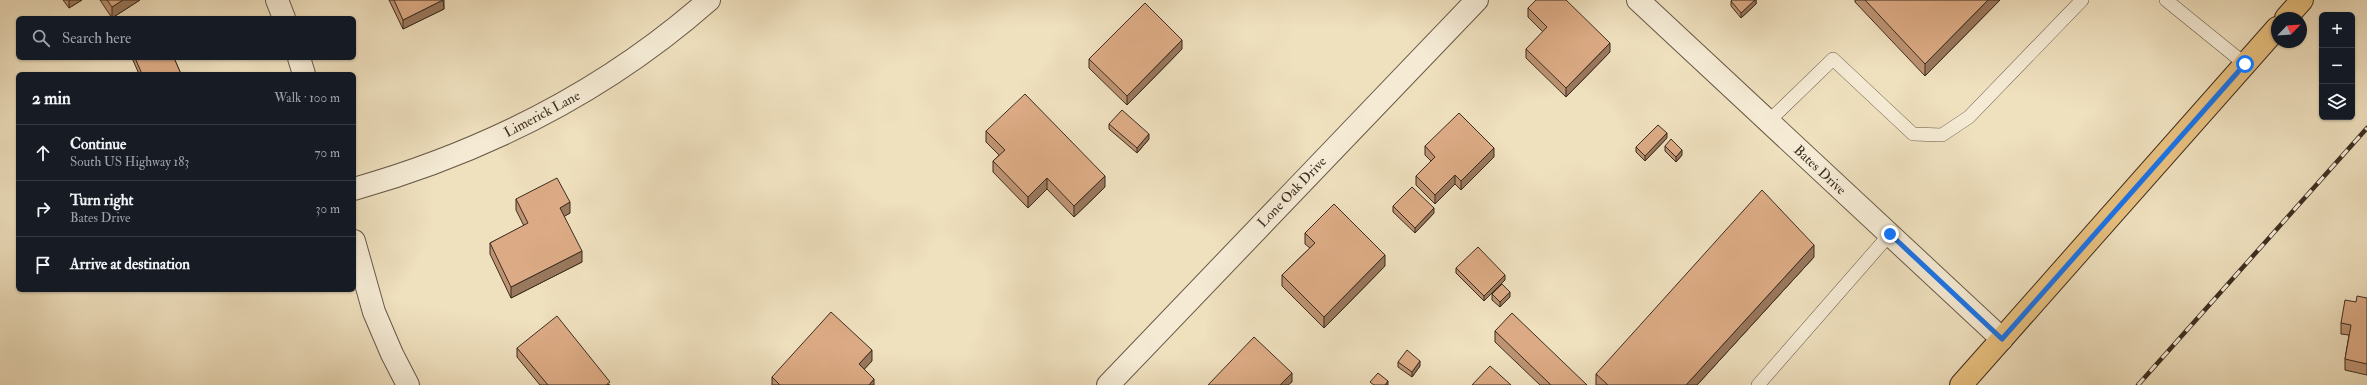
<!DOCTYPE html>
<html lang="en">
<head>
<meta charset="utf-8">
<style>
  body { margin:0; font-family:"IM FELL Double Pica",serif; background:#20242c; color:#f1f3f6 }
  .controls { position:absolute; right:12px; top:12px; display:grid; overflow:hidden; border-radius:6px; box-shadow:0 1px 3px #0004 }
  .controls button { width:36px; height:36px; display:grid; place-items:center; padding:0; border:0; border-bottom:1px solid #363941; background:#171b24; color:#f1f3f6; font:20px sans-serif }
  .compass { position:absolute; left:2271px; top:12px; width:36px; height:36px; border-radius:50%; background:#171b24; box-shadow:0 1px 3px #0004; rotate:65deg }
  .stop { position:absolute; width:12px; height:12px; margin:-9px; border:3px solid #1a73e8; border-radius:50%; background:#fff }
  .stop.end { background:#1a73e8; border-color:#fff; box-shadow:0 1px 4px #0008 }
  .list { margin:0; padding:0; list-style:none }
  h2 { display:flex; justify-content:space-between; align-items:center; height:52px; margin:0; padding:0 16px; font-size:17px }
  h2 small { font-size:13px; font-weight:400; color:#9ea1a6 }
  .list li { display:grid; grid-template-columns:26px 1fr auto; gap:12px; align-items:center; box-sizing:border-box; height:56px; padding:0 16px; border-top:1px solid #363941 }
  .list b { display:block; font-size:15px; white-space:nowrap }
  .list p { margin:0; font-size:13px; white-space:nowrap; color:#9ea1a6 }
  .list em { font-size:13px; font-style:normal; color:#9ea1a6 }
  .icon { flex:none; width:22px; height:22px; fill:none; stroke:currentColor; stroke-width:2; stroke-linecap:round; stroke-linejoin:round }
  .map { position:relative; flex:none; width:2367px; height:385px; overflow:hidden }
  .search { position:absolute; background:#171b24; box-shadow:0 1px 3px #0004; left:16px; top:16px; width:340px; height:44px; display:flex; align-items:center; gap:10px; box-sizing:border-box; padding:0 14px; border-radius:6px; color:#9ea1a6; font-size:15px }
  .panel { position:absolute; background:#171b24; box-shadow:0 1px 3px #0004; left:16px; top:72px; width:340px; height:220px; border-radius:6px }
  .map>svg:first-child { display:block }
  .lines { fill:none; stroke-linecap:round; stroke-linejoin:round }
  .lane-casing { stroke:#695a48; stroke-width:14 }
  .street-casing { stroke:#695a48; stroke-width:24 }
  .primary-casing { stroke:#3c2d20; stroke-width:24 }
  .lane { stroke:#f5ebd5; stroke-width:13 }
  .street { stroke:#f5ebd5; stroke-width:22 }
  .primary { stroke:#e8c07f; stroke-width:22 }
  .rail-casing { stroke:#3c2d20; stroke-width:4.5 }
  .rail { stroke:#f5ebd5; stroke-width:3; stroke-dasharray:9; stroke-linecap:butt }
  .wall { fill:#bd9372; stroke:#3c2d20 }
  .shaded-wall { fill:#9a785d; stroke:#3c2d20 }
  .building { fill:#dcab85; stroke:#3c2d20 }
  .route { stroke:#1a73e8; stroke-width:5 }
  .labels { text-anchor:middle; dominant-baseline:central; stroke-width:3; stroke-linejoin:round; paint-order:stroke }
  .street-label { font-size:14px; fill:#3c2d20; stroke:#f5ebd5 }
</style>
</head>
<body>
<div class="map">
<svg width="2367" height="385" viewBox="0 0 2367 385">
  <rect width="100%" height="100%" fill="#efe0be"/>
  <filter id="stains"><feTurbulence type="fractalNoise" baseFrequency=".005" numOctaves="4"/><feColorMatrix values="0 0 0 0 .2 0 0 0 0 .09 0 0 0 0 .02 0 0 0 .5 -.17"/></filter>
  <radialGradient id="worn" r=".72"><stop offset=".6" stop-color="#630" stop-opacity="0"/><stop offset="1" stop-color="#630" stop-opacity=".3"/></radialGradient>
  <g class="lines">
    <!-- lane casing -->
    <g class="lane-casing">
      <g id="lane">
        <path d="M2166,0L2245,64"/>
        <path d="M1768,122L1833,59L1913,134L1942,135L1969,117L2082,0"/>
        <path d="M1758,385L1890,234"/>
      </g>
    </g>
    <!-- street casing -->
    <g class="street-casing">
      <g id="street">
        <path d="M277,0L284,18"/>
        <path d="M1638,0L2002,339"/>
        <path d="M299,58L304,74"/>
        <path d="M354,189C484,152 607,90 709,0"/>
        <path d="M354,241L374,312L392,354L408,385"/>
        <path d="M1108,385L1477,0"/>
      </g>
    </g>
    <!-- primary casing -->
    <g class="primary-casing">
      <g id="primary">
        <path d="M2286,18L2302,0"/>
        <path d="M1961,385L2277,28"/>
      </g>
    </g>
    <!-- lane -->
    <use href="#lane" class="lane"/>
    <!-- street -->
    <use href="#street" class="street"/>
    <!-- primary -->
    <use href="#primary" class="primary"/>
    <!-- rail casing -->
    <g class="rail-casing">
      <path id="rail" d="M2138,385L2367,128"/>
    </g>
    <!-- rail -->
    <use href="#rail" class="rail"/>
  </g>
  <!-- wall -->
  <g class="wall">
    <path d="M63,0H82L69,8Z"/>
    <path d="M100,0H140L112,18Z"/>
    <path d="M389,0H444V9L403,29Z"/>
    <path d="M1756,0V4L1741,18L1731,6V1Z"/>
    <path d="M1855,0H2000L1925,76L1855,2Z"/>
    <path d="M1528,8L1610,52L1566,97L1526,58V49L1543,32L1528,17Z"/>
    <path d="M1182,49L1127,105L1089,68V59Z"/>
    <path d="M132,58H174L181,74H139Z"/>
    <path d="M1109,124L1149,139L1137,153L1109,129Z"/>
    <path d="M986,131L1105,187L1074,217L1047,189L1028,208L993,172V161L999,155L986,142Z"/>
    <path d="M1667,138L1645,161L1636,152V147Z"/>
    <path d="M1425,146L1494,157L1461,190L1455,184L1435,204L1416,185V176L1431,161L1425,155Z"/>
    <path d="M1665,146L1682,155L1676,162L1665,151Z"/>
    <path d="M516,199L570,213L564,216L582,262L511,298L490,254V243L524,226L516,210Z"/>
    <path d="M1393,206L1434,213L1415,233L1393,212Z"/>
    <path d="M1305,233L1385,266L1324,328L1282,286V275L1310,248L1305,244Z"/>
    <path d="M1814,257L1697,385H1596V374Z"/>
    <path d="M1456,268L1505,280L1484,301L1456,273Z"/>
    <path d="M1492,294L1510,297L1500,307L1492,300Z"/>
    <path d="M2367,298V375L2345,370V359L2349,335L2341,334V323L2356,302Z"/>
    <path d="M1495,331L1587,385H1540L1495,342Z"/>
    <path d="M517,348L610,385H540L517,357Z"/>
    <path d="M872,361L864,369L874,385H772V377Z"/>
    <path d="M1398,362L1420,366L1412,377L1398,367Z"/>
  </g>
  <!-- shaded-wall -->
  <g class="shaded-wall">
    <path d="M69,0H82L69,8Z"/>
    <path d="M123,0H140L112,18V7Z"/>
    <path d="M443,0L444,9L403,29V20Z"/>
    <path d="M1755,0H1756V4L1741,18V13Z"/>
    <path d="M1988,0H2000L1925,76V64Z"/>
    <path d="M1182,40V49L1127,105V96Z"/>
    <path d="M1610,43V52L1566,97V88Z"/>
    <path d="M1667,133V138L1645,161V156Z"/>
    <path d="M1149,134V139L1137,153V148Z"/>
    <path d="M1494,148V157L1461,190V181Z"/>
    <path d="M1682,150V155L1676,162V157Z"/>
    <path d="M1455,175V184L1435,204V195Z"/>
    <path d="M1105,176V187L1074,217V206Z"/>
    <path d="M1047,178V189L1028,208V197Z"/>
    <path d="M570,202V213L560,219V208Z"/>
    <path d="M1434,208V213L1415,233V228Z"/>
    <path d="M1814,245V257L1697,385H1686Z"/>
    <path d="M582,251V262L511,298V287Z"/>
    <path d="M1385,255V266L1324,328V317Z"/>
    <path d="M1505,275V280L1484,301V296Z"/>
    <path d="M1510,292V297L1500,307V302Z"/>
    <path d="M872,350V361L859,375V364Z"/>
    <path d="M1420,361V366L1412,377V372Z"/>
    <path d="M1292,373V382L1288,385H1280Z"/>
    <path d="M874,379V385H869Z"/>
    <path d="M1388,381V385H1385Z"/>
  </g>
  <!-- building -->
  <g class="building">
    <path d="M107,0H123L112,7Z"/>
    <path d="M394,0H443L403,20Z"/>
    <path d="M1536,0H1566L1610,43L1566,88L1526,49L1547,27L1528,8Z"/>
    <path d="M1732,0H1755L1741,13L1731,1Z"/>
    <path d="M1865,0H1988L1925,64Z"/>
    <path d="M1145,3L1182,40L1127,96L1089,59Z"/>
    <path d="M135,58H174L181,74H142Z"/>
    <path d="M1025,94L1105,176L1074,206L1047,178L1028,197L993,161L1005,150L986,131Z"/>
    <path d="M1122,110L1149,134L1137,148L1109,124Z"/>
    <path d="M1459,113L1494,148L1461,181L1455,175L1435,195L1416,176L1435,157L1425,146Z"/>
    <path d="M1658,125L1667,133L1645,156L1636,147Z"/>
    <path d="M1671,139L1682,150L1676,157L1665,146Z"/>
    <path d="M557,178L570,202L560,208L582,251L511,287L490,243L528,223L516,199Z"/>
    <path d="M1412,187L1434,208L1415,228L1393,206Z"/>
    <path d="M1762,190L1814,245L1686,385H1608L1596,374Z"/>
    <path d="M1334,204L1385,255L1324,317L1282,275L1315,243L1305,233Z"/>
    <path d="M1478,247L1505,275L1484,296L1456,268Z"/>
    <path d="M1502,284L1510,292L1500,302L1492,294Z"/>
    <path d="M2357,296L2367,298V364L2345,359L2351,325L2341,323L2345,300L2356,302Z"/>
    <path d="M831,312L872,350L859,364L874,379L869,385H780L772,377Z"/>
    <path d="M1512,313L1587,385H1551L1495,331Z"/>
    <path d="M557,316L610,382L606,385H548L517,348Z"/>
    <path d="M1254,337L1292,373L1280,385H1208Z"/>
    <path d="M1407,350L1420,361L1412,372L1398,362Z"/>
    <path d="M1490,366L1511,385H1472Z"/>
    <path d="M1378,373L1388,381L1385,385H1374L1370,382Z"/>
  </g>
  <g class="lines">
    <!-- route -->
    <path class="route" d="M1890,234L2002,339L2245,64"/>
  </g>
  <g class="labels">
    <!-- street labels -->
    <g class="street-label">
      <text transform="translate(542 114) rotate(-28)">Limerick Lane</text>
      <text transform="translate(1820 170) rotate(43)">Bates Drive</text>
      <text transform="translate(1292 192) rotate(-46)">Lone Oak Drive</text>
    </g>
  </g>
  <rect width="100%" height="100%" filter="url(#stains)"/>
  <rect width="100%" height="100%" fill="url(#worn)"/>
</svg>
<div class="controls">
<button>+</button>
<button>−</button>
<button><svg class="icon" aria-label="layers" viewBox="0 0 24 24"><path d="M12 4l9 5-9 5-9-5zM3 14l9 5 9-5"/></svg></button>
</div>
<svg class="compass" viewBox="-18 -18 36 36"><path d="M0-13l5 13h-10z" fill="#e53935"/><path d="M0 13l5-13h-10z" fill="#9ea1a6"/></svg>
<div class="stop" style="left:2245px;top:64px"></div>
<div class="stop end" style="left:1890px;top:234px"></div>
<div class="search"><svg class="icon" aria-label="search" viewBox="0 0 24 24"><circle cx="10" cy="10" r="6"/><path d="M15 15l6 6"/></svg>Search here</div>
<section class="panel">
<h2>2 min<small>Walk · 100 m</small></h2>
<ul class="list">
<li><svg class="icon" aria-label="ahead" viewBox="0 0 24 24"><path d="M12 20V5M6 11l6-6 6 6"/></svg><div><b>Continue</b><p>South US Highway 183</p></div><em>70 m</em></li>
<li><svg class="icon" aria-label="right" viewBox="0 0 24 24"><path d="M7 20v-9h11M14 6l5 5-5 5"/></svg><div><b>Turn right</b><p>Bates Drive</p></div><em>30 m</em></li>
<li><svg class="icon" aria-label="arrive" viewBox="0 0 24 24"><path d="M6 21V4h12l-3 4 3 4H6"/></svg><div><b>Arrive at destination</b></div></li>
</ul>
</section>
</div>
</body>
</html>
